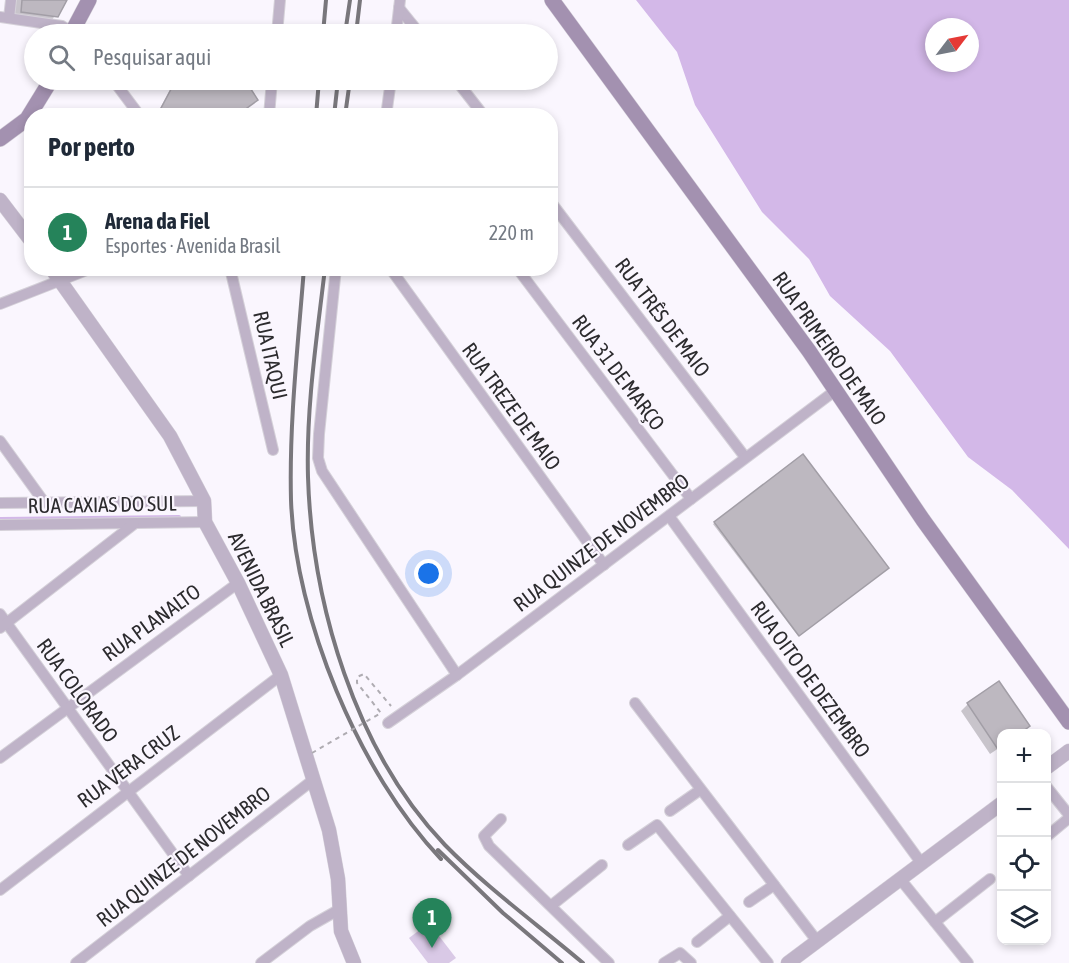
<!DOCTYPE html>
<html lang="pt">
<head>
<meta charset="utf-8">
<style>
  body { margin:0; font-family:"Asap Condensed",sans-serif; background:#f6f6f7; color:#1f2937 }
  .controls { position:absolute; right:18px; bottom:18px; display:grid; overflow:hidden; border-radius:12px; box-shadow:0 3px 9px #0003 }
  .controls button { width:54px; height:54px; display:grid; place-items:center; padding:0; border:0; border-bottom:2px solid #e0e1e3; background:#fff; color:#1f2937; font:30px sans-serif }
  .compass { position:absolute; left:925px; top:18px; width:54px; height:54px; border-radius:50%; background:#fff; box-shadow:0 3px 9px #0003; rotate:58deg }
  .you { position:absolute; left:429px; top:574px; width:21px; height:21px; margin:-15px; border:4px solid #fff; border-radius:50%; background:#1a73e8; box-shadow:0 0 0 9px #1a73e833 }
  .badge { display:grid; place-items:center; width:39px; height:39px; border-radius:50%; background:#25835a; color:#fff; font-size:20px; font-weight:700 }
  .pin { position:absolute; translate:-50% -50px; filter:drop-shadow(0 2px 3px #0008) }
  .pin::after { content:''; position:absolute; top:32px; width:21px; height:18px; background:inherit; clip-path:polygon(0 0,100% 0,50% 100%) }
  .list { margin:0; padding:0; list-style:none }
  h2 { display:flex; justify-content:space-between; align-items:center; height:78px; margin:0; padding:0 24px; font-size:26px }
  h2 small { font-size:20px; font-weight:400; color:#747a83 }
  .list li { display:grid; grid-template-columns:39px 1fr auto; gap:18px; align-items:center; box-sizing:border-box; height:90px; padding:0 24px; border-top:2px solid #e0e1e3 }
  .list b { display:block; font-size:22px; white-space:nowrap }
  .list p { margin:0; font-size:20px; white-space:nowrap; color:#747a83 }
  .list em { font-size:20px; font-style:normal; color:#747a83 }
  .icon { flex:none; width:33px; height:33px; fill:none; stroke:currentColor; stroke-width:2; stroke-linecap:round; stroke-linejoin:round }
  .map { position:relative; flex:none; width:1069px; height:963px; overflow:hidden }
  .search { position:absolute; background:#fff; box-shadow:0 3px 9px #0003; left:24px; top:24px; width:534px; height:66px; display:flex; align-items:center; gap:15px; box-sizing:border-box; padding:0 21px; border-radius:33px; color:#747a83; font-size:22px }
  .panel { position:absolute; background:#fff; box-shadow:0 3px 9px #0003; left:24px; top:108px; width:534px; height:168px; border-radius:24px }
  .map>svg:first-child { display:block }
  .green { fill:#d9c9e6 }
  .water { fill:#d3b8e8; fill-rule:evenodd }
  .shadow { fill:#0003 }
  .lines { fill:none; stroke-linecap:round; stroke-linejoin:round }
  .stream { stroke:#d3b8e8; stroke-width:4 }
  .building { fill:#bdb8c0; stroke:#a29ea6; stroke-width:1.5 }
  .minor-casing { stroke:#d5d1d9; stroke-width:12 }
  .tertiary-casing { stroke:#d5d1d9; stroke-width:15 }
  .secondary-casing { stroke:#d5d1d9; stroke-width:16 }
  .minor { stroke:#bfb3c8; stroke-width:10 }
  .tertiary { stroke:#bfb3c8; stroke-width:14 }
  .secondary { stroke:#a391b0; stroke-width:15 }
  .rail { stroke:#79777c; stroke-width:4 }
  .path-bridge { stroke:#afacb2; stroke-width:2; stroke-dasharray:4.5 4.5; stroke-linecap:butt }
  .labels { text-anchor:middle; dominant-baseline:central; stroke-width:4.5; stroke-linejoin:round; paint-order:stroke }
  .street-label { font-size:21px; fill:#2c2b2e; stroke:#faf6fe }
</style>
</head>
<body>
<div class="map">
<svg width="1069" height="963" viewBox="0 0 1069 963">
  <rect width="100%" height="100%" fill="#faf6fe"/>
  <!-- green -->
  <path class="green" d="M429,923L456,958L449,963H428L409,938Z"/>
  <!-- water -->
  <path class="water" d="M636,0H1069V549L1012,490L968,457L890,351L830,296L809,259L762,212L695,105L677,52ZM934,27H970V63H934Z"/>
  <!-- shadow -->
  <g class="shadow">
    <path d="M16,0H66L49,24L14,19Z"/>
    <path d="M175,80H243L256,100L236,116H156Z"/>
    <path d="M803,456L887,568L798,636L713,524Z"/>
    <path d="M968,704L1028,726L1020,734H1002V746L990,754L961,711Z"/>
  </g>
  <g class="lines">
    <!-- stream -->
    <path class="stream" d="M0,519L179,517"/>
  </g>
  <!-- building -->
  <g class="building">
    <path d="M22,0H67L58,17L21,12Z"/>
    <path d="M209,26L214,34H199L200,33Z"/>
    <path d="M176,80H245L258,100L236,116H164L160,110Z"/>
    <path d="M803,454L889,568L799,636L714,522Z"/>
    <path d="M999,681L1030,726L1019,734H1002V745L997,748L967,703Z"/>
  </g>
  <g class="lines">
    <!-- minor casing -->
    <g class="minor-casing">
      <g id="minor">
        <path d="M399,8L420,34"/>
        <path d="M0,17L62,26L75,34"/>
        <path d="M9,18L11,0"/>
        <path d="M277,34L280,0"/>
        <path d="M396,34L400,0"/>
        <path d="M113,80L140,116"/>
        <path d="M456,80L484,116"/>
        <path d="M269,116L272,80"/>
        <path d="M386,116L391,80"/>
        <path d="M550,201L745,457"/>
        <path d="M230,268L273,450"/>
        <path d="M336,268L319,434L318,458L322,471L457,675"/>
        <path d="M390,268L604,565"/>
        <path d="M517,268L691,499"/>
        <path d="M0,304L92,268"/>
        <path d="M0,441L44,502"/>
        <path d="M0,503L204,501"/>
        <path d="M669,516L922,864"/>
        <path d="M0,525L205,522"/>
        <path d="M0,614L189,876"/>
        <path d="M0,628L134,524"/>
        <path d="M635,703L817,941"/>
        <path d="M388,723L457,675L836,390"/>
        <path d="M0,758L238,583"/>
        <path d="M1046,786L1069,815"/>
        <path d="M670,811L700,790"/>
        <path d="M501,819L484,836L489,846L609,963"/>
        <path d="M1046,837L1069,818"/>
        <path d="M628,845L657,825L768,963"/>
        <path d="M901,880L968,963"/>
        <path d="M0,890L281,675"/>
        <path d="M749,902L774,885"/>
        <path d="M552,905L602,865"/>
        <path d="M935,922L990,879"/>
        <path d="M697,942L730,916"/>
        <path d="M76,963L313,780"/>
        <path d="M261,963L310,926L340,909"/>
        <path d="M664,963L680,953L691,963"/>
      </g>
    </g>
    <!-- tertiary casing -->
    <g class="tertiary-casing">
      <g id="tertiary">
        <path d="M0,200L32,242"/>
        <path d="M51,268L170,436L204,501L205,522L238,583L281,675L329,830L338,879L341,931L354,963"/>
        <path d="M1046,768L1069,751"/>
        <path d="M788,963L1002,803"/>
      </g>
    </g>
    <!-- secondary casing -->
    <g class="secondary-casing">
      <g id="secondary">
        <path d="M552,0L809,351L923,520L1069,722"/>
        <path d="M71,34L89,0"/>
        <path d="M0,139L27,119L51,80"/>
      </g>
    </g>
    <!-- minor -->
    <use href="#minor" class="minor"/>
    <!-- tertiary -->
    <use href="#tertiary" class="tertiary"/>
    <!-- secondary -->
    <use href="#secondary" class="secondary"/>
    <!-- rail -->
    <g class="rail">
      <path d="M323,34L326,0"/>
      <path d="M345,34L350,0"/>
      <path d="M356,34L360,0"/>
      <path d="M316,116L319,80"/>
      <path d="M334,116L338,80"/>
      <path d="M345,116L350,80"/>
      <path d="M304,268C298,345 289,423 291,500C295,618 359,773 441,859"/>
      <path d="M325,268C317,337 306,407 308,477C312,604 355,751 445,845C487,888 537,924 583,963"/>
      <path d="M438,850L503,913L562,963"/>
    </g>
    <!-- path-bridge -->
    <path class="path-bridge" d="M312,753L381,713L357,683V677L364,674L391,706"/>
  </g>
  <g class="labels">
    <!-- street labels -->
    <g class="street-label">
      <text transform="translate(663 317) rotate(53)">RUA TRÊS DE MAIO</text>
      <text transform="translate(830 348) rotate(55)">RUA PRIMEIRO DE MAIO</text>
      <text transform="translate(271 355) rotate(77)">RUA ITAQUI</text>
      <text transform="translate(619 372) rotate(53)">RUA 31 DE MARÇO</text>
      <text transform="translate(512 406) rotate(54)">RUA TREZE DE MAIO</text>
      <text transform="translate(102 504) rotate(-1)">RUA CAXIAS DO SUL</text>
      <text transform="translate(601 542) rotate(-37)">RUA QUINZE DE NOVEMBRO</text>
      <text transform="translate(262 589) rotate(64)">AVENIDA BRASIL</text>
      <text transform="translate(151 622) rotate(-36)">RUA PLANALTO</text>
      <text transform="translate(811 679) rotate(54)">RUA OITO DE DEZEMBRO</text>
      <text transform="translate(78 690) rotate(54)">RUA COLORADO</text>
      <text transform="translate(128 766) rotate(-37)">RUA VERA CRUZ</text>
      <text transform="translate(183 856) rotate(-38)">RUA QUINZE DE NOVEMBRO</text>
    </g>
  </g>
</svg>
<div class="controls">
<button>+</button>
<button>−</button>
<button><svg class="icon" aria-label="locate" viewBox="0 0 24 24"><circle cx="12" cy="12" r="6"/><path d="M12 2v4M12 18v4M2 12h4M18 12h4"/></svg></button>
<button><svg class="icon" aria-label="layers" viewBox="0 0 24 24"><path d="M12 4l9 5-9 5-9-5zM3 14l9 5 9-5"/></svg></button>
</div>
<svg class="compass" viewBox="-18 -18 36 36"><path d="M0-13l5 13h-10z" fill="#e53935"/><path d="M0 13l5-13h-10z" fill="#747a83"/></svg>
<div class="you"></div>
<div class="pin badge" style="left:432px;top:948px">1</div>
<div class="search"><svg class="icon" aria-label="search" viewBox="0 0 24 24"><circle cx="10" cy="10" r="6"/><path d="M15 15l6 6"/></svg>Pesquisar aqui</div>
<section class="panel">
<h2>Por perto<small></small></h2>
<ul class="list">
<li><span class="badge">1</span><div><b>Arena da Fiel</b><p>Esportes · Avenida Brasil</p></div><em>220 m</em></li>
</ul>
</section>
</div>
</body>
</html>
